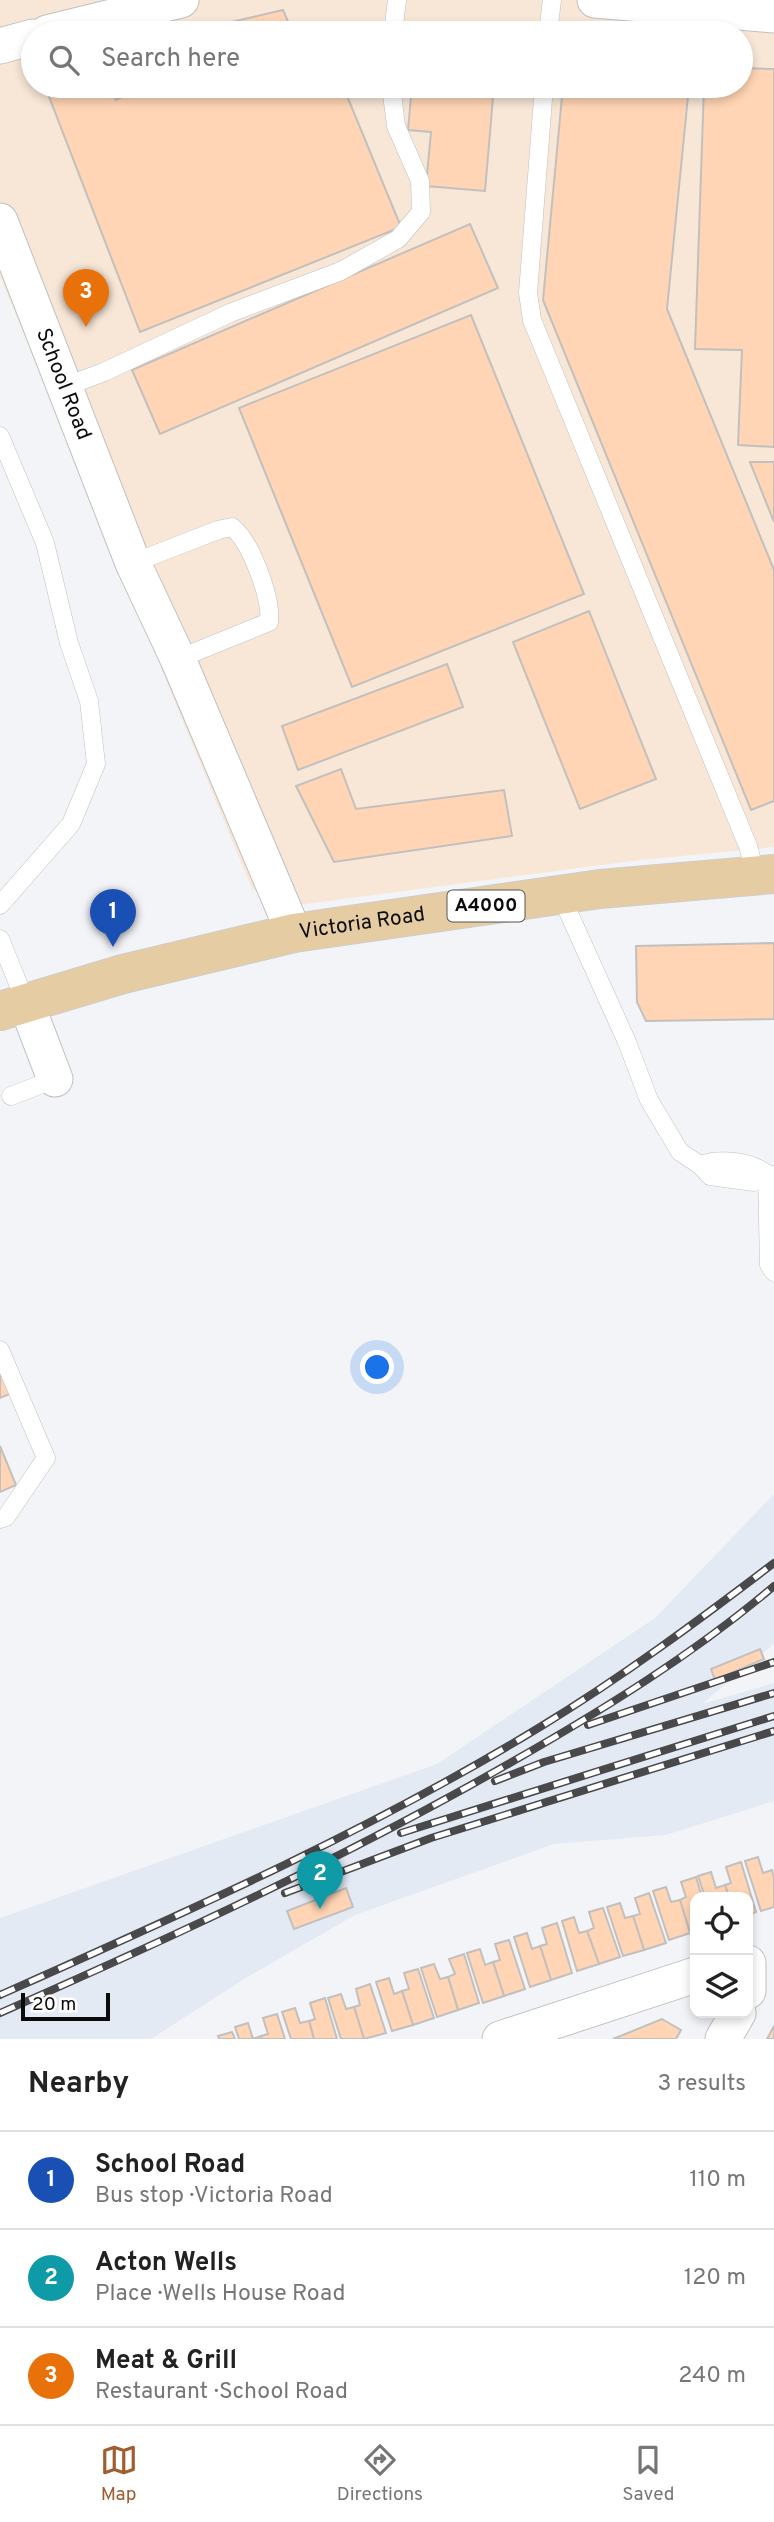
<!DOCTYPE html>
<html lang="en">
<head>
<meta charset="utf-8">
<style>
  body { margin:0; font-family:Overpass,sans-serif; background:#f2f2f2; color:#222 }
  .controls { position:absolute; right:21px; bottom:21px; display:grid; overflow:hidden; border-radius:14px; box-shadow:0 4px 10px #0003 }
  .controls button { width:63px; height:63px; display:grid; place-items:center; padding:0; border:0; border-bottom:2px solid #e0e0e0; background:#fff; color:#222; font:35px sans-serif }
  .scale { position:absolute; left:21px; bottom:18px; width:89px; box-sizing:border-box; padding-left:7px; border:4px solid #0b0b0c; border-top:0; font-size:19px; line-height:24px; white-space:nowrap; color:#0b0b0c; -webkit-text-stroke:5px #fff; paint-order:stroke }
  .you { position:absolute; left:378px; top:1368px; width:24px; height:24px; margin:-18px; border:5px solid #fff; border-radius:50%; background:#1a73e8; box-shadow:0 0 0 10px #1a73e833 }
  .badge { display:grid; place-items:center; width:46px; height:46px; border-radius:50%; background:#a05d2d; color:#fff; font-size:23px; font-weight:700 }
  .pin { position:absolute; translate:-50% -58px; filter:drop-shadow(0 2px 4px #0008) }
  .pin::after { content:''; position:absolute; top:37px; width:24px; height:21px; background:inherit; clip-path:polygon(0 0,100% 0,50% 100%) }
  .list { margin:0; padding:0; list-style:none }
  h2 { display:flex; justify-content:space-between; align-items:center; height:91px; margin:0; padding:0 28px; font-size:30px }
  h2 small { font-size:23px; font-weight:400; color:#767676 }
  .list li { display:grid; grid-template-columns:46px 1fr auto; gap:21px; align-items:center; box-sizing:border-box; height:98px; padding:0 28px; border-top:2px solid #e0e0e0 }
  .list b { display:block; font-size:26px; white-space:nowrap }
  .list p { margin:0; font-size:23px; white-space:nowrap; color:#767676 }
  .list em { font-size:23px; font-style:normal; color:#767676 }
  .icon { flex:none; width:38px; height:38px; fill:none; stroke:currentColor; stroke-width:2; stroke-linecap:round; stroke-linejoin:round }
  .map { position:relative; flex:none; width:774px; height:2039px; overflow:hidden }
  .search { position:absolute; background:#fff; box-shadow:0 4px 10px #0003; left:21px; right:21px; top:21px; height:77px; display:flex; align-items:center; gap:18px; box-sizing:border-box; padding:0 24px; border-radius:38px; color:#767676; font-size:26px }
  .sheet { height:385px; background:#fff }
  nav { display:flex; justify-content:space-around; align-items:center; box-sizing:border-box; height:98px; border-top:2px solid #e0e0e0; background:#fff; font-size:19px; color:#767676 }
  nav a { display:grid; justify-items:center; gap:4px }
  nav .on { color:#a05d2d }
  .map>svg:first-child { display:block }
  .industrial { fill:#f8e7d6; fill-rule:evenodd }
  .built { fill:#e4eaf3 }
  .building { fill:#ffd5b5; stroke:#c2c0be; stroke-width:2 }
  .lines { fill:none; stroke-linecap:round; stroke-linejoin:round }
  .service-casing { stroke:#bfc0c2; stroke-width:19 }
  .minor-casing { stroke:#bfc0c2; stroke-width:37 }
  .primary-casing { stroke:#cecece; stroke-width:40 }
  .service { stroke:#fff; stroke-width:18 }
  .minor { stroke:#fff; stroke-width:35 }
  .primary { stroke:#e6cca3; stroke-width:38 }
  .rail-casing { stroke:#49494b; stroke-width:8 }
  .rail { stroke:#fff; stroke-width:5; stroke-dasharray:16; stroke-linecap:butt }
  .labels { text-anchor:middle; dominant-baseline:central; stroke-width:6; stroke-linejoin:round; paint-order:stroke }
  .shield { fill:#fff; stroke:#545455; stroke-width:2 }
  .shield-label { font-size:19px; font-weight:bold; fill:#0b0b0c }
  .street-label { font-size:21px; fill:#0b0b0c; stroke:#fff }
</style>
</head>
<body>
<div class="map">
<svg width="774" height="2039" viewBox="0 0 774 2039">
  <rect width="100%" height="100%" fill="#f3f4f7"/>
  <!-- industrial -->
  <path class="industrial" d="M0,0H774V847L640,860L298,905L252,889L0,276ZM33,33H741V86H33Z"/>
  <!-- built -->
  <path class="built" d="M774,1494V1644L702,1704L774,1683V1801L666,1835L554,1844L355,1915L244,1979L151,2039H0V1918L437,1764L655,1618Z"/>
  <!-- building -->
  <g class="building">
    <path d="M283,10L293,33H184Z"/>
    <path d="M741,68L774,69V447L738,445L742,350L695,349L704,86H741Z"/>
    <path d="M71,86H109L116,100L145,86H343L401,227L140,332L48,94Z"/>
    <path d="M412,86H494L485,191L426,186L431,132L408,130Z"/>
    <path d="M563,86H689L667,309L774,570V801L751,810L543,300Z"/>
    <path d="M470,224L498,288L160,434L132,370Z"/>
    <path d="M471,315L584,594L352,687L239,408Z"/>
    <path d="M750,462H774V522Z"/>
    <path d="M589,611L656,779L580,809L513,642Z"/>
    <path d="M447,664L463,707L298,770L282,726Z"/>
    <path d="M341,769L356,809L504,790L512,836L334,862L296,786Z"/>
    <path d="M774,943V1019L646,1021L637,1002L636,946Z"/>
    <path d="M0,1366L12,1393L0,1398Z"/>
    <path d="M0,1446L16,1485L0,1492Z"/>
    <path d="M760,1649L764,1659L715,1680L711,1669Z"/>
    <path d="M758,1857L763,1873L772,1870L774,1878V1907L761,1911L745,1861Z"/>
    <path d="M741,1862L756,1912L748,1915V1897H729L725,1885L731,1883L726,1867Z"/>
    <path d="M711,1872L716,1888L725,1885L729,1897H705L698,1876Z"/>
    <path d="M696,1877L702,1897H695V1932L690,1933L680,1900L686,1897L681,1882Z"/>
    <path d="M666,1887L671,1902L680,1900L690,1933L669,1940L653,1891Z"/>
    <path d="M346,1888L353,1907L294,1929L287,1911Z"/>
    <path d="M649,1893L666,1943L644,1950L633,1916L640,1914L635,1898Z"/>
    <path d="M620,1903L625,1918L633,1916L644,1950L623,1956L607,1907Z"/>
    <path d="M603,1908L620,1957L599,1964L587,1931L594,1928L589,1912Z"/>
    <path d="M574,1917L579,1933L587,1931L599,1964L577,1971L562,1921Z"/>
    <path d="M557,1923L572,1973L551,1980L540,1946L547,1944L542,1928Z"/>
    <path d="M527,1933L532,1949L540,1946L551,1980L530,1987L514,1937Z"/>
    <path d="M509,1940L525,1989L504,1996L493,1962L500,1960L495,1944Z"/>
    <path d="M480,1949L485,1965L493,1962L504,1996L483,2003L467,1953Z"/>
    <path d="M464,1954L479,2003L458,2010L448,1977L455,1974L449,1959Z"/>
    <path d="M434,1964L440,1979L448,1977L458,2010L437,2017L421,1968Z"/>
    <path d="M418,1969L434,2018L413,2025L402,1991L409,1989L404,1973Z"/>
    <path d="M389,1978L394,1994L402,1991L413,2025L392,2031L376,1982Z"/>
    <path d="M370,1984L386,2033L364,2039L354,2007L360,2005L356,1989Z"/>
    <path d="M341,1994L346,2009L354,2007L364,2039H341L328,1998Z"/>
    <path d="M325,1998L337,2039H314L309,2021L315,2019L310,2003Z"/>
    <path d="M295,2008L300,2023L309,2021L314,2039H291L282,2012Z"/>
    <path d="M277,2014L285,2039H262L261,2036L268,2034L263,2018Z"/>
    <path d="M662,2019L681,2030L676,2039H613Z"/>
    <path d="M248,2023L253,2039L261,2036L262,2039H239L235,2027Z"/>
    <path d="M774,2026V2039H767Z"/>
    <path d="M232,2032L235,2039H219L218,2036Z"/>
  </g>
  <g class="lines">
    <!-- service casing -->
    <g class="service-casing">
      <g id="service">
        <path d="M393,33L397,0"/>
        <path d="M548,33L552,0"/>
        <path d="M544,86L528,293L532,320L748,846L756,876"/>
        <path d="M64,387L104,372L230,313L341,271L398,239L421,212L420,181L396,126L391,86"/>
        <path d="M0,436L45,543L69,643L89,701L96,764L71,824L0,905"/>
        <path d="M133,563L218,530L232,527C251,542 272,599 269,622L178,659"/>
        <path d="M561,896L627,1042L649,1100L680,1152L700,1165L710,1176L754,1182L767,1174C750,1161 720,1158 700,1165"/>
        <path d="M0,939L26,1003"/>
        <path d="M11,1096L55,1079"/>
        <path d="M774,1175L767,1174L769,1265L774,1272"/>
        <path d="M0,1350L46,1458L6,1517L0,1519"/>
      </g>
    </g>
    <!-- minor casing -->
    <g class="minor-casing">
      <g id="minor">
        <path d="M595,0L774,15"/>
        <path d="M47,33L181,0"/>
        <path d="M0,46L33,37"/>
        <path id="s1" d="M0,221L133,563L178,659L294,933"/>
        <path d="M26,1003L55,1079"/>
        <path d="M748,1963V1991"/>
        <path d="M500,2039L695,1975"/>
        <path d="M723,2039L738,2013"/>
      </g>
    </g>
    <!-- primary casing -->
    <g class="primary-casing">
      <g id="primary">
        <path id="s2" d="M0,1011L123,974L294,933L600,889L774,874"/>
      </g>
    </g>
    <!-- service -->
    <use href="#service" class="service"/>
    <!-- minor -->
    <use href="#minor" class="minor"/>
    <!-- primary -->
    <use href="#primary" class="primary"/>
    <!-- rail casing -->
    <g class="rail-casing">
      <g id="rail">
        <path d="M588,1725L774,1662"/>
        <path d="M495,1781L544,1762L774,1693"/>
        <path d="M401,1833L774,1716"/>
        <path d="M285,1893L431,1838L774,1731"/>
        <path d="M0,1995C184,1913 368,1832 540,1727C622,1677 698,1621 774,1563"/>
        <path d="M0,2013C175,1936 344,1858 510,1763C601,1711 694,1654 774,1586"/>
      </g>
    </g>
    <!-- rail -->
    <use href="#rail" class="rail"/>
  </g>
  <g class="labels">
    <!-- shield labels -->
    <rect class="shield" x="447.5" y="890.5" width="77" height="31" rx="5"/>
    <g class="shield-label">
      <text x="486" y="906">A4000</text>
    </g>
    <!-- street labels -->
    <g class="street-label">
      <text stroke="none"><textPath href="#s1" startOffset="175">School Road</textPath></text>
      <text stroke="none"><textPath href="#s2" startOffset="373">Victoria Road</textPath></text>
    </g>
  </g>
</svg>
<div class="controls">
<button><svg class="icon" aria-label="locate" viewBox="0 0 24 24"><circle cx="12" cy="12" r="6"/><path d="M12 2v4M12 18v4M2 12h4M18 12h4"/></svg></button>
<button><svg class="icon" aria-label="layers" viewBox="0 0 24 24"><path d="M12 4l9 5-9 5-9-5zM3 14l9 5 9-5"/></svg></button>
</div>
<div class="scale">20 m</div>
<div class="you"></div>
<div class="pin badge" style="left:113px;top:947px;background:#1a4fb4">1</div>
<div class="pin badge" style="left:320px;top:1909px;background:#0f9aa8">2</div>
<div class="pin badge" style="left:86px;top:327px;background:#e8710a">3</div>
<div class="search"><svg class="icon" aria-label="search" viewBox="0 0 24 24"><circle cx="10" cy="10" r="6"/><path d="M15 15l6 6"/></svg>Search here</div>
</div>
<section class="sheet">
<h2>Nearby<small>3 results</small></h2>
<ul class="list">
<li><span class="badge" style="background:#1a4fb4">1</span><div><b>School Road</b><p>Bus stop · Victoria Road</p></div><em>110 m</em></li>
<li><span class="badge" style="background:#0f9aa8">2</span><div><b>Acton Wells</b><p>Place · Wells House Road</p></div><em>120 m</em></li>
<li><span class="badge" style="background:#e8710a">3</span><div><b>Meat &amp; Grill</b><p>Restaurant · School Road</p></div><em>240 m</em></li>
</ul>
</section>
<nav>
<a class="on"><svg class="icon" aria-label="map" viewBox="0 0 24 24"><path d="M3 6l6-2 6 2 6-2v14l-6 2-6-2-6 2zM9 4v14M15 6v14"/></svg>Map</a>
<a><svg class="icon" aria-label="directions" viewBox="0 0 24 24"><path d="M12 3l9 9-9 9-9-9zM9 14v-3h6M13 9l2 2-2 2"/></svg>Directions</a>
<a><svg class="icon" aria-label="saved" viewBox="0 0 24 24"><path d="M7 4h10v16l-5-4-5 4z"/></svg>Saved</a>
</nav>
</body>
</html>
